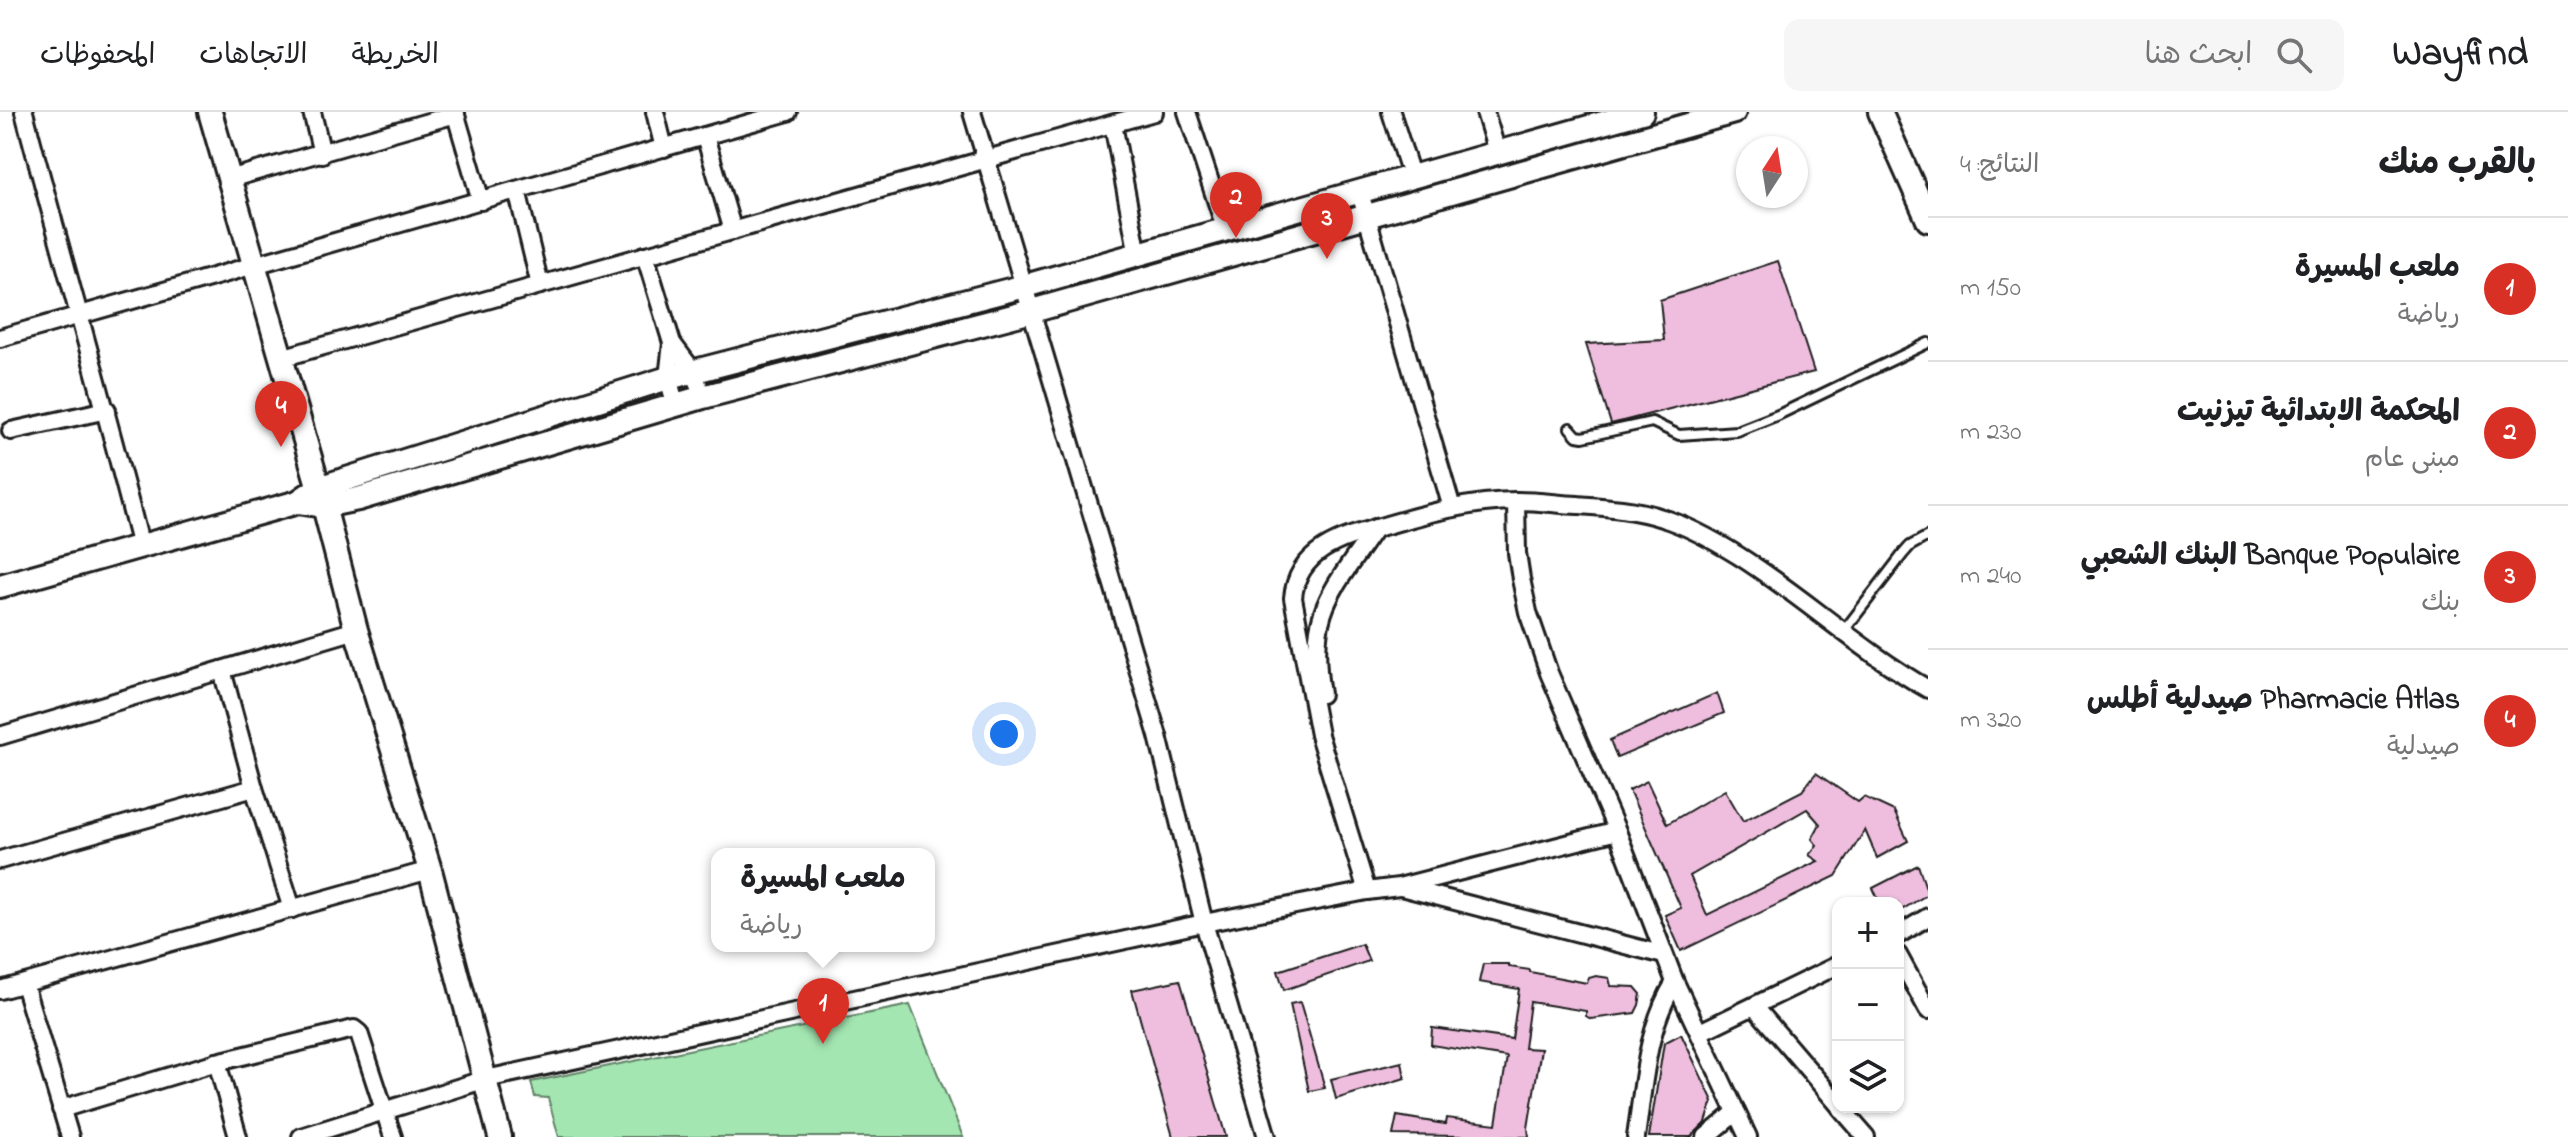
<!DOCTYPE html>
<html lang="ar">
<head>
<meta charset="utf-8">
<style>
  body { margin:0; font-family:"Indie Flower","Playpen Sans Arabic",sans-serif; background:#f6f6f6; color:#202124; direction:rtl }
  .controls { position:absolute; right:24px; bottom:24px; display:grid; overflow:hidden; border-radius:16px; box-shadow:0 2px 6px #0004 }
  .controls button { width:72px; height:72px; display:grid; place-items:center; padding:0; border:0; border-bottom:2px solid #e0e0e0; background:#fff; color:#202124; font:40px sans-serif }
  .compass { position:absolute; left:1736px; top:24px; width:72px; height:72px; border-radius:50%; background:#fff; box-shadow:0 2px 6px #0004; rotate:12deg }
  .you { position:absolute; left:1004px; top:622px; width:28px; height:28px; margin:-20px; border:6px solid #fff; border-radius:50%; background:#1a73e8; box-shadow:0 0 0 12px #1a73e833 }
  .badge { display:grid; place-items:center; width:52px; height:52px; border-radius:50%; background:#d93025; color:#fff; font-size:26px; font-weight:700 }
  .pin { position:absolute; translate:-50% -66px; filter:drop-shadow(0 2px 4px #0008) }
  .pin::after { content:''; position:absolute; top:42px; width:28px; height:24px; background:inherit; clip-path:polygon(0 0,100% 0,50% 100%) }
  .popup { position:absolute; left:711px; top:736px; width:224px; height:104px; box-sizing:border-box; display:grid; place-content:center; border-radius:16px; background:#fff; filter:drop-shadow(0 2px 6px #0005); font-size:26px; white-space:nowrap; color:#757577 }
  .popup b { font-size:30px; color:#202124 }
  .popup::after { content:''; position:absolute; left:50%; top:100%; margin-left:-16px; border:16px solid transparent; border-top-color:#fff }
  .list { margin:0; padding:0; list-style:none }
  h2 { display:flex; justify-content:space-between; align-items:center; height:104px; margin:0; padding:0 32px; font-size:34px }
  h2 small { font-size:26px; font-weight:400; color:#757577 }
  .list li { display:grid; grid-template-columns:52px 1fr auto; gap:24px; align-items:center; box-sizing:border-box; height:144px; padding:0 32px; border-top:2px solid #e0e0e0 }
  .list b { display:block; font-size:30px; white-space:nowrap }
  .list p { margin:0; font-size:26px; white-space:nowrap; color:#757577 }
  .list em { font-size:26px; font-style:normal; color:#757577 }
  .icon { flex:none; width:44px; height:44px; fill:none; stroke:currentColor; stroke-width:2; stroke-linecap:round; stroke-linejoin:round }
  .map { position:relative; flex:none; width:1928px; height:1025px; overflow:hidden; direction:ltr }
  header { display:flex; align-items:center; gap:48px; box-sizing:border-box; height:112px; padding:0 40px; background:#fff; border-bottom:2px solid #e0e0e0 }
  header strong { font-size:38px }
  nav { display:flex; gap:44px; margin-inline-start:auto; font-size:28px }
  .search { width:560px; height:72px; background:#f6f6f6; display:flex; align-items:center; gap:20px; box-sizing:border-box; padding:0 28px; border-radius:16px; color:#757577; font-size:30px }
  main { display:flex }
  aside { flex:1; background:#fff }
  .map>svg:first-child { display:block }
  .green { fill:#a3e6b1; stroke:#608166; stroke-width:2 }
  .building { fill:#efbedf; stroke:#1c1c1c; stroke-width:2; fill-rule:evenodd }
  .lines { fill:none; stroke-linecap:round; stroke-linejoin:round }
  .lane-casing { stroke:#1c1c1c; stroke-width:14 }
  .street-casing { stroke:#1c1c1c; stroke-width:22 }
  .secondary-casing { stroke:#1c1c1c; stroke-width:28 }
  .lane { stroke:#fff; stroke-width:8 }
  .street { stroke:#fff; stroke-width:16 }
  .secondary { stroke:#fff; stroke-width:22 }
</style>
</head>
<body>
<header>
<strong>Wayfind</strong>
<div class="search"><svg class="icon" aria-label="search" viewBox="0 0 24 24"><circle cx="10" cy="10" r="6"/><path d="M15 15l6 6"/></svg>ابحث هنا</div>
<nav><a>الخريطة</a><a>الاتجاهات</a><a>المحفوظات</a></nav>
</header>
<main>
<aside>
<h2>بالقرب منك<small>النتائج: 4</small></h2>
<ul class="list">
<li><span class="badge">1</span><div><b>ملعب المسيرة</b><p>رياضة</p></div><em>150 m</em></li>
<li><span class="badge">2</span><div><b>المحكمة الابتدائية تيزنيت</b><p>مبنى عام</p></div><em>230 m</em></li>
<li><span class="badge">3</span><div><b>Banque Populaire البنك الشعبي</b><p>بنك</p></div><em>240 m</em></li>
<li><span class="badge">4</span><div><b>Pharmacie Atlas صيدلية أطلس</b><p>صيدلية</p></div><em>320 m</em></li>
</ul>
</aside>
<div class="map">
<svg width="1928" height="1025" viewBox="0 0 1928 1025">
  <rect width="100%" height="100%" fill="#fff"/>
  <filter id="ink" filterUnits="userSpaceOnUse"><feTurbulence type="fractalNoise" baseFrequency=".0125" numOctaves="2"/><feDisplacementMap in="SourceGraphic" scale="16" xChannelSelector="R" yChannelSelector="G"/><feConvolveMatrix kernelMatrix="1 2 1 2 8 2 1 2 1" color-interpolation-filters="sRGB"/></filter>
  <g filter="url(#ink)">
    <!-- green -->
    <path class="green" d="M910,893L963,1025H559L548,986L535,985L531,970Z"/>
    <!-- building -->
    <g class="building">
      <path d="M1778,149L1814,260L1611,312L1586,232L1664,228L1660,188Z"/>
      <path d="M1717,581L1724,601L1617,646L1610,628Z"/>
      <path d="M1816,661L1858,690L1864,685L1894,699L1908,729L1877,746L1865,718L1836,764L1681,839L1665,803L1681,796L1629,678L1647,669L1667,712L1725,678L1743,709L1802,679ZM1807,697L1820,712L1812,727L1817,733L1809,743L1818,749L1707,803L1690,764Z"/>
      <path d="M1918,753L1928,782L1898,800V791H1880L1873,776Z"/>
      <path d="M1362,832L1369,849L1284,878L1278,859Z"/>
      <path d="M1483,852H1509V855L1530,858V860L1587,871L1589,866L1596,864L1609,866L1611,874L1635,875L1641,882L1639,893L1635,901L1591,907L1586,904V899L1530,890L1524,936L1541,937L1528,1016L1529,1025L1393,1023L1397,1004L1445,1012L1446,1006L1496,1012L1507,945L1431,933L1432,916L1512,927L1519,877L1479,870Z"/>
      <path d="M1180,868L1226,1025H1173L1132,878Z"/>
      <path d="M1300,890L1325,976L1309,979L1290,892Z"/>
      <path d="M1681,922L1713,989L1706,1010L1691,1025H1649L1664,931Z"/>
      <path d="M1402,950L1405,966L1336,987L1331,967Z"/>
    </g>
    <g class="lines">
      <!-- lane casing -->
      <g class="lane-casing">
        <g id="lane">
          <path d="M1570,316L1577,324L1583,325L1652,310L1679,323L1737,319L1778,303L1928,231"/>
          <path d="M1843,520L1903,442L1910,434L1928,424"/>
        </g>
      </g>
      <!-- street casing -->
      <g class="street-casing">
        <g id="street">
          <path d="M24,0C62,145 104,289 141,435"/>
          <path d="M312,0L322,42"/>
          <path d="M455,0L481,89"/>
          <path d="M655,0L664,36"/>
          <path d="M972,0L1158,624L1204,811L1267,1025"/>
          <path d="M1187,0L1226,118"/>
          <path d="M1391,0L1412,66"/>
          <path d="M1485,0L1497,40"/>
          <path d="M1113,12L1138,143"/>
          <path d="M705,24L733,119"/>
          <path d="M229,67L456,2"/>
          <path d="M517,78L540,173"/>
          <path d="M1360,81L1452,396"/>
          <path d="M645,143L672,231L693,259L703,285"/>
          <path d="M0,226L788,0"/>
          <path d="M672,231L668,266L676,294"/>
          <path d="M281,246L1154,0"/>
          <path d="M11,319L107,298"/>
          <path d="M1516,389L1517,441L1521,467L1528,500L1549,561L1617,719L1675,870L1748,1025"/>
          <path d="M222,558L254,676L292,797"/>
          <path d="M1321,582C1307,499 1331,481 1375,416"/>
          <path d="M0,624L356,518"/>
          <path d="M0,748L254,676"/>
          <path d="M1401,775L1664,843"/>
          <path d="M1367,779L1319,623L1293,486C1297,439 1341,426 1380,415C1424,402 1471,389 1517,389C1538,389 1558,392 1578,393C1606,395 1636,397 1662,406C1689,414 1715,429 1739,444C1804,485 1861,539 1928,577"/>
          <path d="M1898,823L1928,805"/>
          <path d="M1898,843L1928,898"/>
          <path d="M24,872L70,1025"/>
          <path d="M0,878L430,758"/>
          <path d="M1754,894L1838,992"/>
          <path d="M1700,920L1838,853"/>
          <path d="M217,950L238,1025"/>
          <path d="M1840,995L1866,1025"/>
          <path d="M61,997L217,950L354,917L359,921L393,1025"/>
          <path d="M301,1025L486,967L1204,811L1367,779L1399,775L1617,719"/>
          <path d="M1636,1025C1644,972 1646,916 1675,870"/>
          <path d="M1706,1025L1735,1001"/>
        </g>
      </g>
      <!-- secondary casing -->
      <g class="secondary-casing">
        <g id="secondary">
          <path d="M210,0L324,394L356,518L430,758L500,1025"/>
          <path d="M1880,0L1928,108"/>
          <path d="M298,390L324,394L358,387L703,285L1032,199L1734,0"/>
          <path d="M0,474L298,390L318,376L668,266L1025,174L1642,0"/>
        </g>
      </g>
      <!-- lane -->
      <use href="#lane" class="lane"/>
      <!-- street -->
      <use href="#street" class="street"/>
      <!-- secondary -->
      <use href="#secondary" class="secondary"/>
    </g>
  </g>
</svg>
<div class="controls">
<button>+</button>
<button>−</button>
<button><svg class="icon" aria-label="layers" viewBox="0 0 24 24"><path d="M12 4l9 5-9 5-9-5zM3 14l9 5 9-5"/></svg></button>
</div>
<svg class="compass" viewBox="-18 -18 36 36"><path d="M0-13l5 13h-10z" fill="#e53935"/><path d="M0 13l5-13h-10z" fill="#757577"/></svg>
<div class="you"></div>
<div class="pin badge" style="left:823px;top:932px">1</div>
<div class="popup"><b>ملعب المسيرة</b>رياضة</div>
<div class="pin badge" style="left:1236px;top:126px">2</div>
<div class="pin badge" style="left:1327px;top:147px">3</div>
<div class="pin badge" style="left:281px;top:335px">4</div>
</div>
</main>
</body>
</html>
